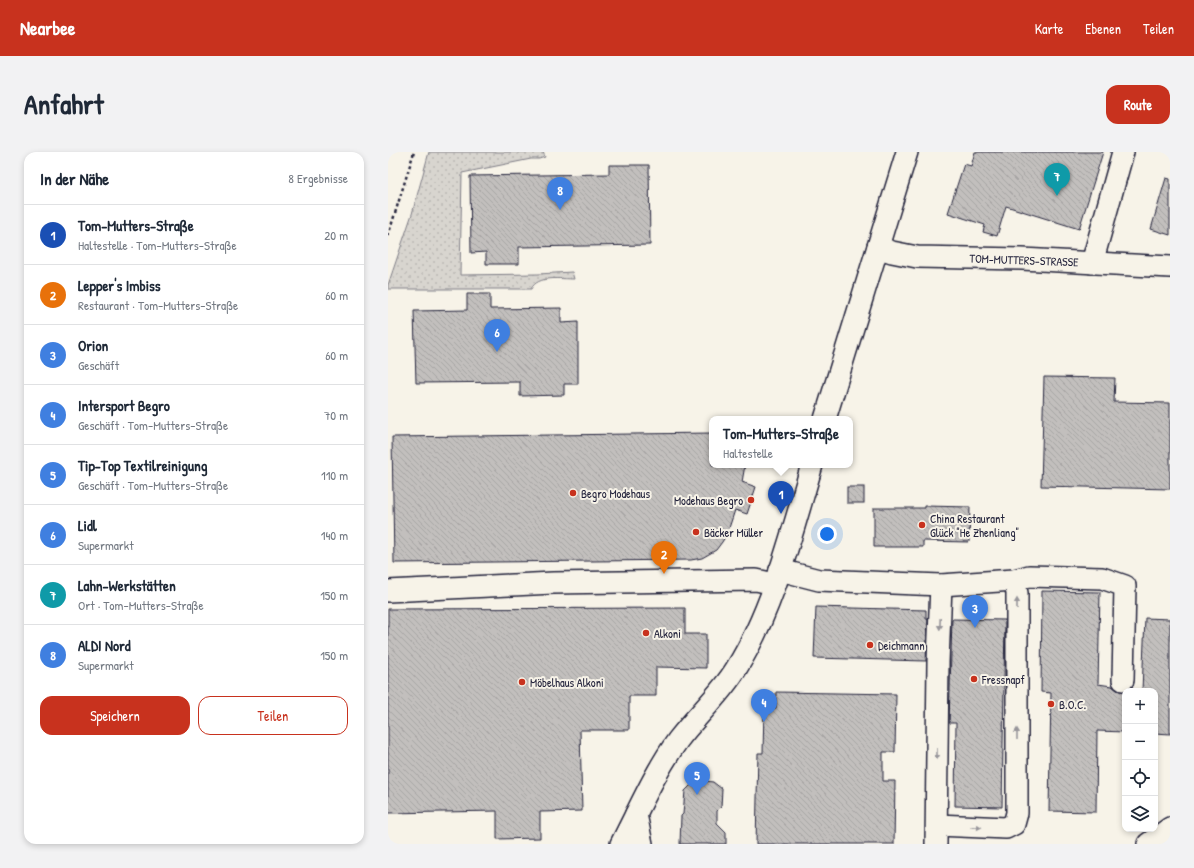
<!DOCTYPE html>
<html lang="de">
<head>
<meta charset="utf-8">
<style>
  body { margin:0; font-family:"Patrick Hand",sans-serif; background:#f2f2f3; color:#1f2937 }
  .controls { position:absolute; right:12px; bottom:12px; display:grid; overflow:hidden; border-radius:8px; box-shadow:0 2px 6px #0003 }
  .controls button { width:36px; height:36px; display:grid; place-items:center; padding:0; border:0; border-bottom:1px solid #e0e1e3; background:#fff; color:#1f2937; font:20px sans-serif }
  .you { position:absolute; left:439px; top:382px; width:14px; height:14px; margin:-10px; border:3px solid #fff; border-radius:50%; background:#1a73e8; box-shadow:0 0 0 6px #1a73e833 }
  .badge { display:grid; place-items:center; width:26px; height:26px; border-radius:50%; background:#c8321e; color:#fff; font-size:13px; font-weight:700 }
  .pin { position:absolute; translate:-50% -33px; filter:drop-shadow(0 1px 2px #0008) }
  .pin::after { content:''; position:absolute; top:21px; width:14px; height:12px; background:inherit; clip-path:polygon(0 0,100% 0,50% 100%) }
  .popup { position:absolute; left:321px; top:264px; width:144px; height:52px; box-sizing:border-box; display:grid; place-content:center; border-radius:8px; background:#fff; filter:drop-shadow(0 1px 3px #0005); font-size:13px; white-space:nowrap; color:#747a83 }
  .popup b { font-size:15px; color:#1f2937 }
  .popup::after { content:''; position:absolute; left:50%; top:100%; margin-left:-8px; border:8px solid transparent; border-top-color:#fff }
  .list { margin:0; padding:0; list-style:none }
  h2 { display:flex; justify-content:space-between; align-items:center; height:52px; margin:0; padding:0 16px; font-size:17px }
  h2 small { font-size:13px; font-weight:400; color:#747a83 }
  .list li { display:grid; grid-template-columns:26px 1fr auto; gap:12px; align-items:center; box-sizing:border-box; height:60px; padding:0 16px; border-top:1px solid #e0e1e3 }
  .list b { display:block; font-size:15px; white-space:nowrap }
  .list p { margin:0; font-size:13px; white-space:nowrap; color:#747a83 }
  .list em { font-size:13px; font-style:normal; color:#747a83 }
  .actions { display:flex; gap:8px; padding:12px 16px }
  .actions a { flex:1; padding:9px 0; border:1px solid #c8321e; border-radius:12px; text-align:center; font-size:14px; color:#c8321e }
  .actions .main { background:#c8321e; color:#fff }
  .icon { flex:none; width:22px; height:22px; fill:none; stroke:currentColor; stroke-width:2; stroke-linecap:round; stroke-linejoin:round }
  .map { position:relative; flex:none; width:782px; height:692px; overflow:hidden; border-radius:12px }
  header { display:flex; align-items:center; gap:24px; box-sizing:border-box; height:56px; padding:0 20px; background:#c8321e; color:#fff }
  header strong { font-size:19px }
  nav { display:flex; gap:22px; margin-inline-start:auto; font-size:14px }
  .intro { display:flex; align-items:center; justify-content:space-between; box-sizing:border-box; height:96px; padding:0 24px }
  h1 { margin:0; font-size:28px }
  .button { padding:10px 18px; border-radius:12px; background:#c8321e; color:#fff; font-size:14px; font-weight:700 }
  main { display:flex; gap:24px; padding:0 24px }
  aside { flex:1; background:#fff; border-radius:12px; box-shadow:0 2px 6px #0003 }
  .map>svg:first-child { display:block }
  .grass { fill:url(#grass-dots); stroke:#7d7c85 }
  .building { fill:url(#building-back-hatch); stroke:#22223b }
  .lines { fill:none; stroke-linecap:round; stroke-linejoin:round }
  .minor-casing { stroke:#22223b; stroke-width:24 }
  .path { stroke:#22223b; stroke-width:2.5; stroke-dasharray:3 3; stroke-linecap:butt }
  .minor { stroke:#f7f3e8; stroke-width:21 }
  .oneway { fill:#97959a }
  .poi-dot { fill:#c8321e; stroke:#f7f3e8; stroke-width:1.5 }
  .labels { text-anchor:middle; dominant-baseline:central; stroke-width:4; stroke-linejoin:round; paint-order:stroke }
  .street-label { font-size:12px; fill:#22223b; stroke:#f7f3e8 }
  .poi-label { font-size:12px; fill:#22223b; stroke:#f7f3e8; text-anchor:start }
</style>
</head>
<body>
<header>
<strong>Nearbee</strong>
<nav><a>Karte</a><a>Ebenen</a><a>Teilen</a></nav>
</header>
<div class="intro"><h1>Anfahrt</h1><a class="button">Route</a></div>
<main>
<aside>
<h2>In der Nähe<small>8 Ergebnisse</small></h2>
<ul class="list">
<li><span class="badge" style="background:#1a4fb4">1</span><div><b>Tom-Mutters-Straße</b><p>Haltestelle · Tom-Mutters-Straße</p></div><em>20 m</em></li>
<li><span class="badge" style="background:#e8710a">2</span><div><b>Lepper's Imbiss</b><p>Restaurant · Tom-Mutters-Straße</p></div><em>60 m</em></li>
<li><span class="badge" style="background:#3f7fe0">3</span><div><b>Orion</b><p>Geschäft</p></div><em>60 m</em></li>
<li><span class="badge" style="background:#3f7fe0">4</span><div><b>Intersport Begro</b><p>Geschäft · Tom-Mutters-Straße</p></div><em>70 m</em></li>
<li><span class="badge" style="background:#3f7fe0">5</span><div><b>Tip-Top Textilreinigung</b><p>Geschäft · Tom-Mutters-Straße</p></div><em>110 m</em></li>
<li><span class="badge" style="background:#3f7fe0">6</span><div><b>Lidl</b><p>Supermarkt</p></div><em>140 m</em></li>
<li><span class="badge" style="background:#0f9aa8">7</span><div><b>Lahn-Werkstätten</b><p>Ort · Tom-Mutters-Straße</p></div><em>150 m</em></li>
<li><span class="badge" style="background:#3f7fe0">8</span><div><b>ALDI Nord</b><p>Supermarkt</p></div><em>150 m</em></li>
</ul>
<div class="actions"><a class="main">Speichern</a><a>Teilen</a></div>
</aside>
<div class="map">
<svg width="782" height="692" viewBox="0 0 782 692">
  <defs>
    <pattern id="grass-dots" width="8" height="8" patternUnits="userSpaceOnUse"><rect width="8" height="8" fill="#d8d5cf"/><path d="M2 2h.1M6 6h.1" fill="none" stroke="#b9b7b3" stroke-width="1.8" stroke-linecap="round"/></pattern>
    <pattern id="building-back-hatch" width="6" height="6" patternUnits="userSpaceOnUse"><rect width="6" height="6" fill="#c2bfbd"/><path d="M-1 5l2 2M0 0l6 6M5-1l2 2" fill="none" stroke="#a6a4a3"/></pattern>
  </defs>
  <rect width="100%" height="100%" fill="#f7f3e8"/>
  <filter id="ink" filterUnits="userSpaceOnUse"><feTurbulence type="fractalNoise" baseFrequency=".025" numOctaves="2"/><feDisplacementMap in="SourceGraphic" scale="8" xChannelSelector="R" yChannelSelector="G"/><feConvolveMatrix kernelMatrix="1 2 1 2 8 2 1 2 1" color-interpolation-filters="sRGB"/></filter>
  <g filter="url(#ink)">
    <!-- grass -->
    <path class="grass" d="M41,0H155L157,5L151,7H143L74,21L72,123L150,122L184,120L186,127C172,127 150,123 143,137H0V133L24,62Z"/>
    <!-- building -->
    <g class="building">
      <path d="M587,0H715L691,77L618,54L609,84L595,80L597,73L560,61L576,12L583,14Z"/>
      <path d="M221,13H261L262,93L131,95V112H98V100L83,101L82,24L221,22Z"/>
      <path d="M778,26L782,27V83L763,77Z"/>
      <path d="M79,142H102V157L173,156V171L190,170V232H176V243L132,244V230L28,231L26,159L79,158Z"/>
      <path d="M656,225L727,226L726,250L782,251V337L653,334Z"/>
      <path d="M324,281V313H357L354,330L368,335L359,362L347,358L339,382L334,390L328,398L314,406L303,408L6,411L4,285Z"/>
      <rect x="459" y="335" width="17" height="16"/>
      <path d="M537,354L582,355L581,390L535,389V395H486V356H537Z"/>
      <path d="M654,439L712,440L710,532L724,534L729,538L737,540V580L709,579L708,660L661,659L663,541L653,540Z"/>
      <path d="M428,455L538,458V467H540L538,509L426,506Z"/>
      <path d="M297,456V482H318V516L268,515V544H241V578H192L194,659L152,660V686L109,687V659L0,661V457Z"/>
      <path d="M757,466L782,467V582L767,581V539H754Z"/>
      <path d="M564,467L617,468L614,655L567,654L568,571H561Z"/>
      <path d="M388,540L508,542L507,600H495V629H507L506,692H368L370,601H375L376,556H388Z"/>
      <path d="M308,628L325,630L334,637L333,655L329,659V671L338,680V692H292L293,664L295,662L297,639Z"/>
    </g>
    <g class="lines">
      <!-- minor casing -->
      <g class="minor-casing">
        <g id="minor">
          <path d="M490,95L504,100L529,105L634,107L782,115"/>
          <path d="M704,111L735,0"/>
          <path d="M437,267L519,0"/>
          <path d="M392,418L431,428L553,433L626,428L641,424L714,426L737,434L735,528"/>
          <path d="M0,439L165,431L368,428L387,432"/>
          <path d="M248,662L254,692"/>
          <path d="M549,673L618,676L626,672L629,661V441L626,428"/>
          <path d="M233,692C251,657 267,620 290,588C308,564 332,543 348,517C385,458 404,380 424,313"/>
          <path d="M548,692L550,510L553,433"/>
          <path d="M760,692L782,676"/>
        </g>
      </g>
      <!-- path -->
      <path class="path" d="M0,84L26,0"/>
      <!-- minor -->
      <use href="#minor" class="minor"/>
    </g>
    <!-- one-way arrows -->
    <defs><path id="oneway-solid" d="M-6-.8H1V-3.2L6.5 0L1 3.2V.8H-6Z"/></defs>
    <g class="oneway">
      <use href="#oneway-solid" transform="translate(629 452) rotate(-90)"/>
      <use href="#oneway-solid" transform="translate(552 472) rotate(92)"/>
      <use href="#oneway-solid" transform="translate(629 582) rotate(-90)"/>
      <use href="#oneway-solid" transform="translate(549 602) rotate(90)"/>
      <use href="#oneway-solid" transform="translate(588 675) rotate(3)"/>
    </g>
  </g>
  <!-- markers -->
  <g class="poi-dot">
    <circle cx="185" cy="341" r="4"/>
    <circle cx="363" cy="348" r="4"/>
    <circle cx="534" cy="373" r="4"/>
    <circle cx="308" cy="380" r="4"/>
    <circle cx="258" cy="481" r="4"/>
    <circle cx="482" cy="493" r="4"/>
    <circle cx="586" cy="527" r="4"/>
    <circle cx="134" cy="530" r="4"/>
    <circle cx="663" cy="552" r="4"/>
  </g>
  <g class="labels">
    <!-- street labels -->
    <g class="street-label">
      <text transform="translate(636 108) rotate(2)">TOM-MUTTERS-STRASSE</text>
    </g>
    <!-- poi labels -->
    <g class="poi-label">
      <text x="193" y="341">Begro Modehaus</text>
      <text x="355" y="348" text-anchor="end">Modehaus Begro</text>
      <text x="542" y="366">China Restaurant<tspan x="542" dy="14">Glück "He Zhenliang"</tspan></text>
      <text x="316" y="380">Bäcker Müller</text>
      <text x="266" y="481">Alkoni</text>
      <text x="490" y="493">Deichmann</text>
      <text x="594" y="527">Fressnapf</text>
      <text x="142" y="530">Möbelhaus Alkoni</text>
      <text x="671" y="552">B.O.C.</text>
    </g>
  </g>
</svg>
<div class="controls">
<button>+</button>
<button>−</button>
<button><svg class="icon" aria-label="locate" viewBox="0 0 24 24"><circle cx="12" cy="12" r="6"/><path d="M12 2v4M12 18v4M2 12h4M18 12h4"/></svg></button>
<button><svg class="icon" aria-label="layers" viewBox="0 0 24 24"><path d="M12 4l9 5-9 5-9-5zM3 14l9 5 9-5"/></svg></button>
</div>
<div class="you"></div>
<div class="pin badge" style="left:393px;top:362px;background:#1a4fb4">1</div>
<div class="popup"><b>Tom-Mutters-Straße</b>Haltestelle</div>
<div class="pin badge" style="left:276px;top:422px;background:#e8710a">2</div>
<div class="pin badge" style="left:587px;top:476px;background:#3f7fe0">3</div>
<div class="pin badge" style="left:376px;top:570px;background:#3f7fe0">4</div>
<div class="pin badge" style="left:309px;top:643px;background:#3f7fe0">5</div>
<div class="pin badge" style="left:109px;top:200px;background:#3f7fe0">6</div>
<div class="pin badge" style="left:669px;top:44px;background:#0f9aa8">7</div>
<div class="pin badge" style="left:172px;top:58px;background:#3f7fe0">8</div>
</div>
</main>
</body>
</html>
